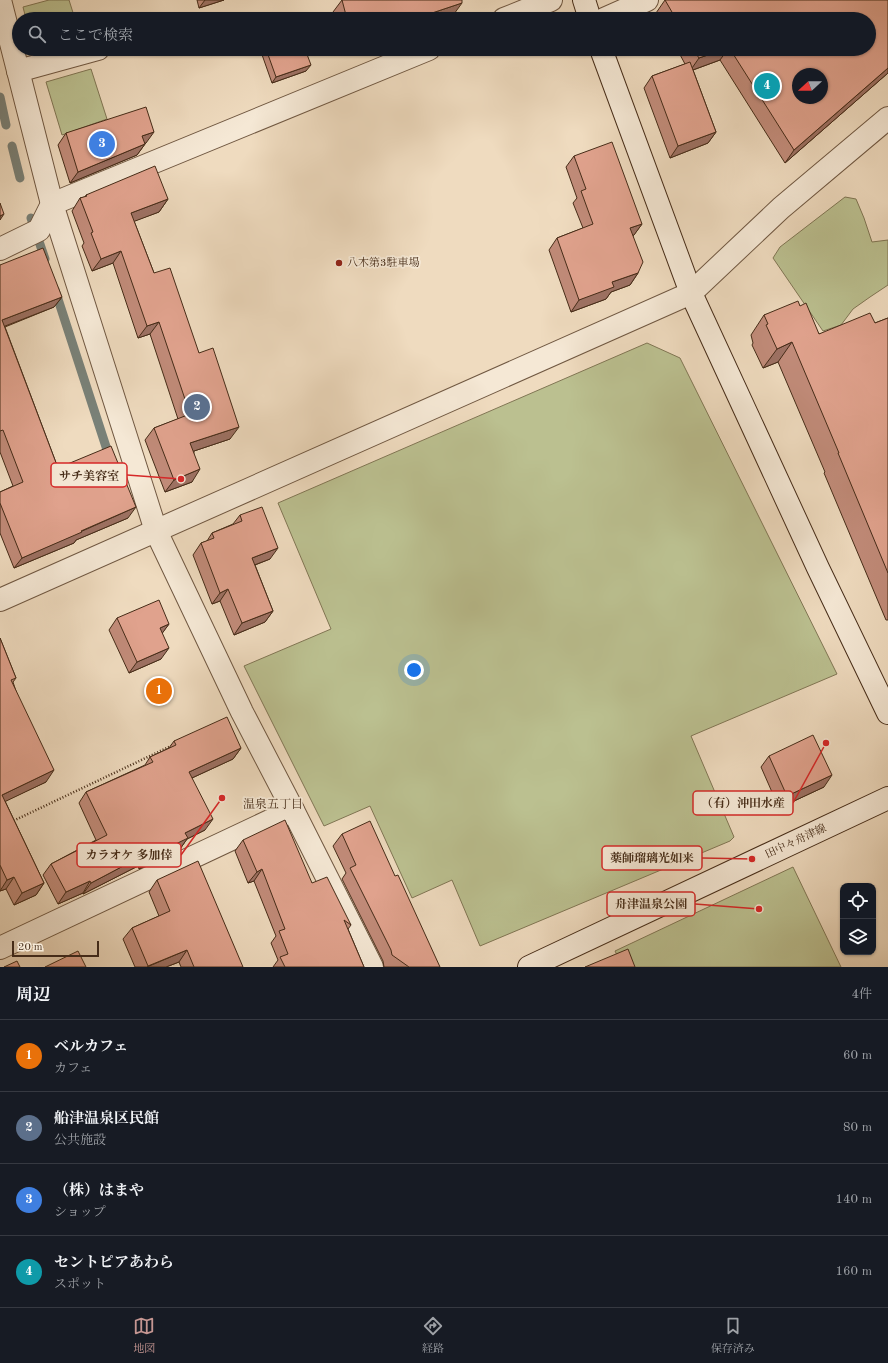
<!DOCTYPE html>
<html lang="ja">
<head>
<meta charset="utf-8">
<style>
  body { margin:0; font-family:"Old Standard TT","Noto Serif JP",serif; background:#242831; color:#f1f3f6 }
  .controls { position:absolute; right:12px; bottom:12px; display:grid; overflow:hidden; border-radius:8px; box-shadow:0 1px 3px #0004 }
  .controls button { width:36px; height:36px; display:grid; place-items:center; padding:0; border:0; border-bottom:1px solid #363941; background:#171b24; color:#f1f3f6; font:20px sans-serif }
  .compass { position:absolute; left:792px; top:68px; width:36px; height:36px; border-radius:50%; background:#171b24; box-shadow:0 1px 3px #0004; rotate:249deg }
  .scale { position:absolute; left:12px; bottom:10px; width:87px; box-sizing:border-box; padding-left:4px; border:2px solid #462c18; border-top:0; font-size:11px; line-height:14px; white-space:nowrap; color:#462c18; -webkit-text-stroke:3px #f5e8d5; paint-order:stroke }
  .you { position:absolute; left:414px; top:670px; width:14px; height:14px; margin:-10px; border:3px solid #fff; border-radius:50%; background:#1a73e8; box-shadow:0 0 0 6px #1a73e833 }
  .badge { display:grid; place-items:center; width:26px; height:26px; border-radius:50%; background:#c59692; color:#fff; font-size:13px; font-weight:700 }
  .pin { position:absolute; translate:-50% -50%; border:2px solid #fff; box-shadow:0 1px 4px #0006 }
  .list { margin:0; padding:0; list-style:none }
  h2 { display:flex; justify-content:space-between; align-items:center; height:52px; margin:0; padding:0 16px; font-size:17px }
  h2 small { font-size:13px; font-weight:400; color:#9ea1a6 }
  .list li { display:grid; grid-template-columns:26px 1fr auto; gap:12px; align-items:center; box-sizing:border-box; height:72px; padding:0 16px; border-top:1px solid #363941 }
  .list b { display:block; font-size:15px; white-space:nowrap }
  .list p { margin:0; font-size:13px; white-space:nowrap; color:#9ea1a6 }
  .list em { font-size:13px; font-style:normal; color:#9ea1a6 }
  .icon { flex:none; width:22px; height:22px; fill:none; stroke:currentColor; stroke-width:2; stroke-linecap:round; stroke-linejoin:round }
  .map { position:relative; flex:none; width:888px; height:967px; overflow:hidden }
  .search { position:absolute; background:#171b24; box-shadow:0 1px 3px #0004; left:12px; right:12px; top:12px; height:44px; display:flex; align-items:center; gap:10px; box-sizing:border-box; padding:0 14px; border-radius:22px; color:#9ea1a6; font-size:15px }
  .sheet { height:340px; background:#171b24 }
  nav { display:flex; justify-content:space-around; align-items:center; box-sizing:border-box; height:56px; border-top:1px solid #363941; background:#171b24; font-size:11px; color:#9ea1a6 }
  nav a { display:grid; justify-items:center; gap:2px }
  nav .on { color:#c59692 }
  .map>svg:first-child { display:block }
  .green { fill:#bbc090; stroke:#807654 }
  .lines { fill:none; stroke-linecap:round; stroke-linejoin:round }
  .stream { stroke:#798178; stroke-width:9 }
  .street-casing { stroke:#705842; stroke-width:24 }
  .secondary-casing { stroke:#462c18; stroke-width:24 }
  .path { stroke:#462c18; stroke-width:2.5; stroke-dasharray:1 2; stroke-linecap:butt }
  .street { stroke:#f5e8d5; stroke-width:22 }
  .secondary { stroke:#f5e8d5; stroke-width:22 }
  .wall { fill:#c18b79; stroke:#462c18 }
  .shaded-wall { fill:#9d7163; stroke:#462c18 }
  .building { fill:#e0a28d; stroke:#462c18; fill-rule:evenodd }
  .poi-dot { fill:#8f2418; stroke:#f5e8d5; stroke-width:1.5 }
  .labels { text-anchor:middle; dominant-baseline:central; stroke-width:3.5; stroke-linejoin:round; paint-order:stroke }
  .poi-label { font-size:11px; fill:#462c18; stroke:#f5e8d5; text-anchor:start }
  .street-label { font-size:11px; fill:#462c18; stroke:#f5e8d5 }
  .neighbourhood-label { font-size:12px; fill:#462c18; stroke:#f5e8d5 }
  .leader { fill:none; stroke:#d62828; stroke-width:1.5 }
  .callout-dot { fill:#d62828; stroke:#f5e8d5; stroke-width:1.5 }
  .callout { fill:#f5e8d5; stroke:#d62828; stroke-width:1.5 }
  .callout-label { font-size:12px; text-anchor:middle; font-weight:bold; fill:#462c18 }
</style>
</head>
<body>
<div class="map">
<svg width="888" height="967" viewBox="0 0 888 967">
  <rect width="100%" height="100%" fill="#efdbbf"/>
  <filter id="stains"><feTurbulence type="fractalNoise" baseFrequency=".005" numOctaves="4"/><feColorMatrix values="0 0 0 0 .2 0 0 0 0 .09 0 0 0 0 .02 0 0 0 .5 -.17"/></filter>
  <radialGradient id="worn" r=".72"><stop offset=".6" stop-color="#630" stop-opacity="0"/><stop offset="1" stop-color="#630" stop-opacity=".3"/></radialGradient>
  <!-- green -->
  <g class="green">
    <path d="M49,0H69L75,19H26L23,7Z"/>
    <path d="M33,49H73L36,61Z"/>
    <path d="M91,69L107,119L62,135L46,82Z"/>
    <path d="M845,197L856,199L864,218L872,242L888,240V285L870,297L853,309L841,325L823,331L773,258L780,247Z"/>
    <path d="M647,343L680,358L837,674L691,736L734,837L730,841L480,946L452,880L412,898L370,806L324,826L244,666L331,629L278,503Z"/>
    <path d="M793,867L841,967H623L615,951Z"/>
  </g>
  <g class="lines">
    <!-- stream -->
    <g class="stream">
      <path d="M0,97L6,125"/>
      <path d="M12,146L20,178"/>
      <path d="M31,218L45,259"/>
      <path d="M55,290L110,459"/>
    </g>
    <!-- street casing -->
    <g class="street-casing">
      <g id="street">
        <path d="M0,0L52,204L156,531L242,712L293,810L372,967"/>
        <path d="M504,19L551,0"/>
        <path d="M604,19L647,0"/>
        <path d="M18,71L98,49"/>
        <path d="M0,249L39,230L52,204L429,49"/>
        <path d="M0,600L691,293L781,208L888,118"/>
        <path d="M0,948L293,810"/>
      </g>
    </g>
    <!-- secondary casing -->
    <g class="secondary-casing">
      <g id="secondary">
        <path d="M584,0L590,19"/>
        <path d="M601,49L691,293L818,568L888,713"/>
        <path d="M529,967L888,798"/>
      </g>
    </g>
    <!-- path -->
    <path class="path" d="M11,822L173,745"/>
    <!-- street -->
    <use href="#street" class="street"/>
    <!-- secondary -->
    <use href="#secondary" class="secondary"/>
  </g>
  <!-- wall -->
  <g class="wall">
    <path d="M197,0H224L199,8Z"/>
    <path d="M342,0L454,14L441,19H336L333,12Z"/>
    <path d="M665,0H888V73L785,163L720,60L693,70L716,132L708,143L670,158L644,88L652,76L685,64L677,49H869V19H659L656,13Z"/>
    <path d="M260,49H305L306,71L272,83Z"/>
    <path d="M66,133L146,143L145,144L137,155L70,183L58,145Z"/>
    <path d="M574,156L642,224L633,236L638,273L630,285L611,292L606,299L571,312L549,250L557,238L583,228L573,203L577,198L566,167Z"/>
    <path d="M86,195L168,199L159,212L134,221L154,273L199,353L230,439L194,451L192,482L165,492L145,440L154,428L178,419L150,334L138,338L113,263L92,271L82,246L84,243L72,211L80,198L85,197Z"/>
    <path d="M0,265L62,297L54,307L5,327L58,468L128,518L76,540L74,543L14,568L0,533V492L13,486L0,452Z"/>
    <path d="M800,306L819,334L875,323L888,318V620H886L824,473L825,472L778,362L763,368L752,345L753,343L751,335L764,315Z"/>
    <path d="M240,515L270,559L255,565L273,611L265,622L234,635L220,601L212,604L193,555L201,543L207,541L212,533L233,524Z"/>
    <path d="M117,618L169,624L162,633L161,659L129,673L109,630Z"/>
    <path d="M0,638L16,678L13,682L46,782L5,801L44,883L36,895L14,905L6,889L0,891Z"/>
    <path d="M174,741L241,748L233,759L192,778L205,830L187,839L180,849L139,869L138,866L83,894V893L58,904L43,875L51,864L96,840L79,803L86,792L145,765L150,757L169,748Z"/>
    <path d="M769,756L824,787L779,808L761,767Z"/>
    <path d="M342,834L395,876L439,967H384L383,961L342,879L346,873L333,846Z"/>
    <path d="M243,840L312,883L351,925L348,929L364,967H273L278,960L271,943L276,936L254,881L248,883L235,851Z"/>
    <path d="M157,880L243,967H181L179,962L166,967H135L123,939L132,928L159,916L149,892Z"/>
  </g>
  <!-- shaded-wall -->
  <g class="shaded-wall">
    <path d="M205,0H224L199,8Z"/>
    <path d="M462,3L454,14L441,19H424L426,15Z"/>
    <path d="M426,14L422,19H410Z"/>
    <path d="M725,49H728L720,60L690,71L699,58Z"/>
    <path d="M311,65L306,71L272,83L276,77Z"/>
    <path d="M888,68V73L785,163L794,150Z"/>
    <path d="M154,132L146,143L134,147L142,136Z"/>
    <path d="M716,132L708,143L670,158L678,146Z"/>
    <path d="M145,144L137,155L70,183L78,172Z"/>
    <path d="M168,199L159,212L122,226L131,213Z"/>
    <path d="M4,214L0,220V216Z"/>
    <path d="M642,224L634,235L622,240L630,228Z"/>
    <path d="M121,251L113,263L92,271L101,259Z"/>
    <path d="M638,273L630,285L611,292L606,299L571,312L579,300L612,282Z"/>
    <path d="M62,297L54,307L0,328L2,320Z"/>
    <path d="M159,322L150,334L138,338L147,326Z"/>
    <path d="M792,342L778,362L763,368L777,349Z"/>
    <path d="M239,427L230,439L182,455L190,443Z"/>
    <path d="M200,469L192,482L165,492L174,480Z"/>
    <path d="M136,507L128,518L76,540L74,543L14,568L22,558Z"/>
    <path d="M278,548L270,559L244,569L252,558Z"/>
    <path d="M228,589L220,601L212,604L220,593Z"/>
    <path d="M273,611L265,622L234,635L242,623Z"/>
    <path d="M169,624L161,635L160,628Z"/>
    <path d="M169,648L161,659L129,673L137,662Z"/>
    <path d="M241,748L233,759L181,783L189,772Z"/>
    <path d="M54,770L46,782L0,804L2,795Z"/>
    <path d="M832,775L824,787L779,808L787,796Z"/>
    <path d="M213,819L205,830L187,839L180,849L139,869L147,858L185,833Z"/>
    <path d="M146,854L138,866L83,894L91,883Z"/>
    <path d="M262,869L254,881L248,883L257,872Z"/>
    <path d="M14,877L6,889L0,891L7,880Z"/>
    <path d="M90,881L83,893L58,904L66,892Z"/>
    <path d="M44,883L36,895L14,905L22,893Z"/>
    <path d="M187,950L179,962L166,967H147Z"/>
  </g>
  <!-- building -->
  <g class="building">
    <path d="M342,0H462V3L426,15V14L410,19H347Z"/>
    <path d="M665,0H888V68L794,150L730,49H869V19H676ZM798,74H822V98H798Z"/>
    <path d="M266,49H305L311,65L276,77Z"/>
    <path d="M693,49H725L699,58Z"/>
    <path d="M690,62L716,132L678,146L652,76Z"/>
    <path d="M146,107L154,132L142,136L145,144L78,172L66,133Z"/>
    <path d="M612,142L642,224L630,228L643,262L638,273L612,282L614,287L579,300L557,238L593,224L581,191L586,189L574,156Z"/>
    <path d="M155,166L168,199L131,213L154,273L170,268L199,353L213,348L239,427L190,443L200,469L174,480L154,428L190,414L159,322L147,326L121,251L101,259L91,233L93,232L80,198L87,196L86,195Z"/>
    <path d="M0,203L4,214L0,216Z"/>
    <path d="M43,248L62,297L2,320L58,468L111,446L136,507L81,531L82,532L22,558L0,503V492L23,482L3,430L0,431V265Z"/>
    <path d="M798,301L800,306L806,303L819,334L870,313L875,323L888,318V573L838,453H839L792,342L777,349L766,325L768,324L764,315Z"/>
    <path d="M262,507L278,548L252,558L273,611L242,623L228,589L220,593L201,543L214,538L212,533L242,521L240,515Z"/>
    <path d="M159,600L169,624L160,628L169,648L137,662L117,618Z"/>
    <path d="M0,638L16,678L11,680L54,770L2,795L44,883L22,893L14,877L7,880L0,865Z"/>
    <path d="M227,717L241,748L189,772L213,819L185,833L188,838L147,858L146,854L91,883L90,881L66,892L51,864L107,835L86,792L153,762L150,757L176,745L174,741Z"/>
    <path d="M813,735L832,775L787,796L769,756Z"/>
    <path d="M285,820L312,883L327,877L351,925L344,920L364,967H285L280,957L288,954L279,931L285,929L262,869L257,872L243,840Z"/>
    <path d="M370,821L395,876L398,875L440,967H409L392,955L391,950L350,868L356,865L342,834Z"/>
    <path d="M198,861L243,967H194L187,950L148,966L132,928L170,911L157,880Z"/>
    <path d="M628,949L635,967H585Z"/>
    <path d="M78,951L86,967H45Z"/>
    <path d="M17,961L20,967H4Z"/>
  </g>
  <!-- markers -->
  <circle class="poi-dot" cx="339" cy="263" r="4"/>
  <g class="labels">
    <!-- poi labels -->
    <g class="poi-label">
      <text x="347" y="263">八木第3駐車場</text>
    </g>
    <!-- street labels -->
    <g class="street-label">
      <text transform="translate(796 842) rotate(-25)">田中々舟津線</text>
    </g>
    <!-- neighbourhood labels -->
    <g class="neighbourhood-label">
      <text x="273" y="805">温泉五丁目</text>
    </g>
  </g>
  <!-- callouts -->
  <path class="leader" d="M181 479L127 475M826 743L793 803M222 798L181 855M752 859L702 858M759 909L695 904"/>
  <g class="callout-dot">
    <circle cx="181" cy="479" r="4"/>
    <circle cx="826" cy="743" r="4"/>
    <circle cx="222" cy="798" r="4"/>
    <circle cx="752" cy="859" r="4"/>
    <circle cx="759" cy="909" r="4"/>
  </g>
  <g class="callout">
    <rect x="51" y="463" width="76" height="24" rx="4"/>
    <rect x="693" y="791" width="100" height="24" rx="4"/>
    <rect x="77" y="843" width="104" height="24" rx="4"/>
    <rect x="602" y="846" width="100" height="24" rx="4"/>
    <rect x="607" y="892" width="88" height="24" rx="4"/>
  </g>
  <g class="callout-label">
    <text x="89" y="480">サチ美容室</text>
    <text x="743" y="807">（有）沖田水産</text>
    <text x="129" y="859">カラオケ 多加倖</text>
    <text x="652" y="862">薬師瑠璃光如来</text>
    <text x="651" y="908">舟津温泉公園</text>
  </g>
  <rect width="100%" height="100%" filter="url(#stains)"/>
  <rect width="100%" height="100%" fill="url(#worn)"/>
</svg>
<div class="controls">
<button><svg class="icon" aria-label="locate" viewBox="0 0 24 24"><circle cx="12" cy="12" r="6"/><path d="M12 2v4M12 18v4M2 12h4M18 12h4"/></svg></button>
<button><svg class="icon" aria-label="layers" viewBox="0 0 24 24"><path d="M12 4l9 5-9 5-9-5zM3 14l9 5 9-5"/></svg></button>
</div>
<svg class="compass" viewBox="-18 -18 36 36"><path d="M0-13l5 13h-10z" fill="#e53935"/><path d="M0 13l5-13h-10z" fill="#9ea1a6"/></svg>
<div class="scale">20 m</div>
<div class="you"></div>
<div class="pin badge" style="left:159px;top:691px;background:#e8710a">1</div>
<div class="pin badge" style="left:197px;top:407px;background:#5c6f8a">2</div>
<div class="pin badge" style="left:102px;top:144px;background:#3f7fe0">3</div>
<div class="pin badge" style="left:767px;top:86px;background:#0f9aa8">4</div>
<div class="search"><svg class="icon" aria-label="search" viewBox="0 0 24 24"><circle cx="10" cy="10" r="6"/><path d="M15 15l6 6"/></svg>ここで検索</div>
</div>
<section class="sheet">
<h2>周辺<small>4件</small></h2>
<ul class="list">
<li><span class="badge" style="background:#e8710a">1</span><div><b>ベルカフェ</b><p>カフェ</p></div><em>60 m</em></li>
<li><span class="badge" style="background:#5c6f8a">2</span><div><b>船津温泉区民館</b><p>公共施設</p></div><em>80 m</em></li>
<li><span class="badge" style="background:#3f7fe0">3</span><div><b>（株）はまや</b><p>ショップ</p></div><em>140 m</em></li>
<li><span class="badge" style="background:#0f9aa8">4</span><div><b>セントピアあわら</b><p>スポット</p></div><em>160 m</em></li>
</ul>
</section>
<nav>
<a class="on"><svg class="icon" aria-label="map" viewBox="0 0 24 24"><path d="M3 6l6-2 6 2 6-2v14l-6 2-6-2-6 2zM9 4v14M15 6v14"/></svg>地図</a>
<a><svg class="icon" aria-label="directions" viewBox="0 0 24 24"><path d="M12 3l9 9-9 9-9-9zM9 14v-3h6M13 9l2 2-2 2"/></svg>経路</a>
<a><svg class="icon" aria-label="saved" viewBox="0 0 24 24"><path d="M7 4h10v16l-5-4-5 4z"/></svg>保存済み</a>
</nav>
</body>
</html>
